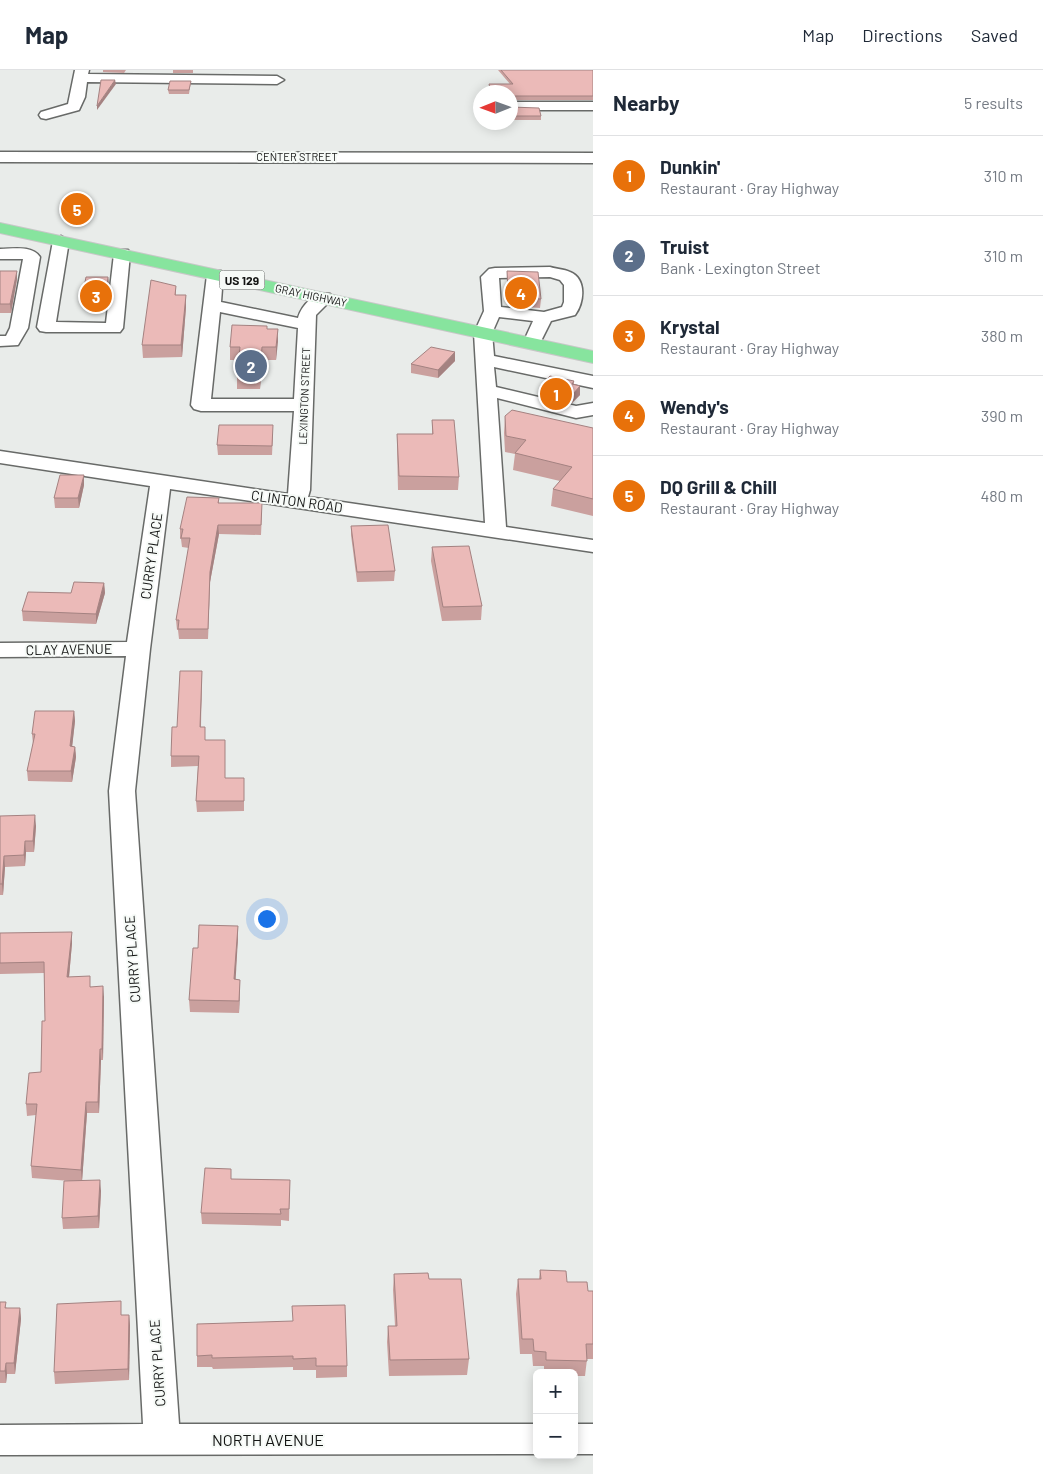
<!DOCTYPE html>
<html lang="en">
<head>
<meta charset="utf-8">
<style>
  body { margin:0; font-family:Barlow,sans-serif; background:#f6f6f7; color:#1f2937 }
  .controls { position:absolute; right:15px; bottom:15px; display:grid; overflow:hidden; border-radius:8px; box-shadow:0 2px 12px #0003 }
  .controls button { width:45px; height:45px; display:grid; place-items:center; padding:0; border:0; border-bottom:1px solid #e0e1e3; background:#fff; color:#1f2937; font:25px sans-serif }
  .compass { position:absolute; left:473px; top:15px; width:45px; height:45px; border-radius:50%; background:#fff; box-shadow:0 2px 12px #0003; rotate:269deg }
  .you { position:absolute; left:266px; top:848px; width:18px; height:18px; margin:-12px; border:4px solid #fff; border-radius:50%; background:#1a73e8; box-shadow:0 0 0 8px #1a73e833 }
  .badge { display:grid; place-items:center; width:32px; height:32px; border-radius:50%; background:#b45309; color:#fff; font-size:16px; font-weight:700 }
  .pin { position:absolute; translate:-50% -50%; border:2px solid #fff; box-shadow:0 1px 5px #0006 }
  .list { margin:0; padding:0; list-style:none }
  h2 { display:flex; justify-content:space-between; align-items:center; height:65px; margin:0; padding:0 20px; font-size:21px }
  h2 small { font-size:16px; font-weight:400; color:#747a83 }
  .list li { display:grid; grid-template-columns:32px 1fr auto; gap:15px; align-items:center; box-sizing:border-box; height:80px; padding:0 20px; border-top:1px solid #e0e1e3 }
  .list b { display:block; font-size:19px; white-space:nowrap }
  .list p { margin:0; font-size:16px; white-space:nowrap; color:#747a83 }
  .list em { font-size:16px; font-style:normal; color:#747a83 }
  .map { position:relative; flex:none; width:593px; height:1404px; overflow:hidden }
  header { display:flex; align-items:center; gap:30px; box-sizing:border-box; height:70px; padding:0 25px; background:#fff; border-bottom:1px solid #e0e1e3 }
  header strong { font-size:24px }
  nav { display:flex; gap:28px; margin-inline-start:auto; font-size:18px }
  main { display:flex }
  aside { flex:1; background:#fff }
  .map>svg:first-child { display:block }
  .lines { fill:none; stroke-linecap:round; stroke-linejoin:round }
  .minor-casing { stroke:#686a68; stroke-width:3 }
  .highway-casing { stroke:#c7c7c7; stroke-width:2 }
  .minor { fill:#fff; fill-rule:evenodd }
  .highway { fill:#87e49e; fill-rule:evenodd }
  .wall { fill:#caa09e }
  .shaded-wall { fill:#a48281 }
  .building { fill:#ebbab8; stroke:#a48281 }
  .labels { text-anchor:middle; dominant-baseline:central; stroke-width:4; stroke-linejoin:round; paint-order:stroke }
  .far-street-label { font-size:11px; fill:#141514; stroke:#f6faf7 }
  .shield { fill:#f6faf7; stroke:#585a58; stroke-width:1 }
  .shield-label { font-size:12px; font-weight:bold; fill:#141514 }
  .street-label { font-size:14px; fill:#141514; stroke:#f6faf7 }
  .near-street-label { font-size:16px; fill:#141514; stroke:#f6faf7 }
</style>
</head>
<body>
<header>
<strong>Map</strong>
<nav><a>Map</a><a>Directions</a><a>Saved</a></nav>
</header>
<main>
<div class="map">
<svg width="593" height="1404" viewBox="0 0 593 1404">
  <rect width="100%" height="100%" fill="#e9ecea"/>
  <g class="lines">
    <!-- minor casing -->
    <g class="minor-casing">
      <g id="minor">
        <path d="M75,0H89L88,4L277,6L284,10L277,14L87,12L85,27L79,40L46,49L41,48L39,45L41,42L68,34Z"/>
        <rect x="510" y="32" width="83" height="8"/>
        <path d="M0,82L593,83V93L0,92Z"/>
        <path d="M61,166L69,171L56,252L106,253L114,184L116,180H128L130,184L123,258L120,262H46L40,261L37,257L53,171Z"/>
        <path d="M0,179C13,179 32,175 40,187L28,258L18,275L0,276V266H6L10,258L23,189H0Z"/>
        <path d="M550,197C556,199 564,199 570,202C587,209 584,233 575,245L551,251L538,277H526L523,273L533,251L499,247L492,263L494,286L593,306V318L494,297L496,317L576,336L593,333V345L576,348L497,328L506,457L593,470V482L170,419L150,579L135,721L179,1354H537V1384L0,1385V1355L143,1354L109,721L126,586L0,587V573L127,572L150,416L0,393V381L288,424L294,341H201L194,339L191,335L207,205L209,201H221L223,205L221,232L298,248C302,234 316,221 330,224L333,228L316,245L310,420L308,427L485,453L474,263L484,241L481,207L489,199L495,198ZM550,207L560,210L564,215V232L562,237L544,242L501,237L499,208ZM220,242L298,258L294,329H211Z"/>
        <rect x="574" y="1354" width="19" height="30"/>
      </g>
    </g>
    <!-- highway casing -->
    <g class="highway-casing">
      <path id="highway" d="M0,153L593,281V293L0,163Z"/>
    </g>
    <!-- minor -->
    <use href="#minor" class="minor"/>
    <!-- highway -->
    <use href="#highway" class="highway"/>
  </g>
  <!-- wall -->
  <g class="wall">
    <path d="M103,0H126L124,3L103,2Z"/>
    <rect x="173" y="0" width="20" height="3"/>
    <path d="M498,0H593V30H510V22H490L489,18V14H510Z"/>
    <path d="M191,11L189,24H169L168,20Z"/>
    <path d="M510,37L541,46V50H510Z"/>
    <path d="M0,201L17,209L11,243H0Z"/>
    <path d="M507,201L541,229L540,238L512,236L511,230H507Z"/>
    <path d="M108,207L109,215L106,236H82V227Z"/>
    <path d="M176,216V225H186V237L182,287L143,288L142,275Z"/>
    <path d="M267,259H278L276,290H262L260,319H237V306L239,290H230V277Z"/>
    <path d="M455,291L438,308L411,303V294Z"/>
    <path d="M574,311V314L580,316V325L572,333L539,325L540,316Z"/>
    <path d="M505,346L593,358V446L551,436L553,419L560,411L513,400L515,384L505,382L504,363Z"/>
    <path d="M432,350L459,407L458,420H398L397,377V364H432Z"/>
    <path d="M273,364L272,385H218L217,375Z"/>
    <path d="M84,405V415L79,438H55L54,428Z"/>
    <path d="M219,428V433L262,443L261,465L219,464L210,512L208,569H179L178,560H177L176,550L189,478L182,477L181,469H180V459Z"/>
    <path d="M351,456L395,501L394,511L357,512L351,465Z"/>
    <path d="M432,477L482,536L481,550L442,551L431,491Z"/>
    <path d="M104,513L105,523L96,554L23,551L22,541L71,523Z"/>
    <path d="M202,601L201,657L205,670L225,708H244V741L197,742L196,731L198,696L171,697V686L177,657Z"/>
    <path d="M74,641L75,651L72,676L75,677L76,687L72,712L28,711L27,701L33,674L32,664Z"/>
    <path d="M0,746L36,756L34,782H26L25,796L5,797L3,825H0Z"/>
    <path d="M238,856V867L235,909L240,910L239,943L190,942L189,930L198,878Z"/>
    <path d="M0,863L72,873L69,907L91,917L104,927L103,990H101L99,1043H87L82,1110L101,1121L99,1158L63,1159L62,1148L70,1111L32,1108L31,1096L36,1045L27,1046L26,1034L41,1002L45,951L44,903L0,904Z"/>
    <path d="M231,1109L290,1110L289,1151L281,1150V1156L202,1154L201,1143Z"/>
    <path d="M540,1200L588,1221H593V1289H587L585,1306H574V1303H544V1296H533L532,1284H520L516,1224L518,1209H539Z"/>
    <path d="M394,1204L429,1209L469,1289L467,1305L389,1306L387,1272L388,1256H395L393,1220Z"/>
    <path d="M0,1232L7,1238H20L21,1249L15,1304H7L6,1313H0Z"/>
    <path d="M122,1245H129L130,1256L129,1310L55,1314L54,1302Z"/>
    <path d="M197,1254L347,1296V1307L316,1308V1300H293V1297L213,1299L212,1297H197Z"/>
  </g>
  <!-- shaded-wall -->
  <g class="shaded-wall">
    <path d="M115,10L116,14L97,40V36Z"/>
    <path d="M17,201V209L11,243L10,234Z"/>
    <path d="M108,207L109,215L106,236V227Z"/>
    <path d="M186,225V237L182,287L181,275Z"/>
    <path d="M278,259V272L276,290V277Z"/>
    <path d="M262,277V290L260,319V306Z"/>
    <path d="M455,282V291L438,308V300Z"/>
    <path d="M580,316V325L572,333L573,324Z"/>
    <path d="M84,405V415L79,438L78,428Z"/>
    <path d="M218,455L219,464L210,512L208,569L210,502Z"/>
    <path d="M104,513L105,523L96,554V544Z"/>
    <path d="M202,601V611L200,667V657Z"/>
    <path d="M74,641L75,651L71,687L70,676Z"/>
    <path d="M75,677L76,687L72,712L71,701Z"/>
    <path d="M35,745L36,756L34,782L33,771Z"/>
    <path d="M25,771L26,782L25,796L24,785Z"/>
    <path d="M4,786L5,797L3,825L2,814Z"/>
    <path d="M238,856V867L235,921L234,909Z"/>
    <path d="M72,862V873L68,918L67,907Z"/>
    <path d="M240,910V921L239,943V931Z"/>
    <path d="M103,916L104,927L103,990L102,979Z"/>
    <path d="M100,979L101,990L99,1043L98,1032Z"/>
    <path d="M86,1032L87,1043L82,1112L81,1100Z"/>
    <path d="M100,1110L101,1121L99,1158L98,1146Z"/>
    <path d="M20,1238L21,1249L15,1304L14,1293Z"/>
    <path d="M129,1245L130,1256L129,1310L128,1299Z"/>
    <path d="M6,1293L7,1304L6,1313L5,1301Z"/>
  </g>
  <!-- building -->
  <g class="building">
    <path d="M501,0H593V26H510V22H491L489,14H513Z"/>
    <path d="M101,10H115L97,36Z"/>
    <path d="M170,11H191L189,20H168Z"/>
    <path d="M510,37L539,38L541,46H510Z"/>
    <path d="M0,201H17L10,234H0Z"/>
    <path d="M507,201L538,202L541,229L512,228V222H508Z"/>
    <path d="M86,207H108L106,227H82Z"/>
    <path d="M151,210L176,216L175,225H186L181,275H142Z"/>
    <path d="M232,255L267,256V259H278L276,277H262L260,306H237L240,277H230Z"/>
    <path d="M431,277L455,282L438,300L411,294Z"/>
    <path d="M550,306L574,311L572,314L580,316L573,324L540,316Z"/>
    <path d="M512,340L593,358V429L553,419L572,397L515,383L526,370L506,366L505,346Z"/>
    <path d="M432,350H454L459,407L399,406L397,364H433Z"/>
    <path d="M219,355H273L272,376L217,375Z"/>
    <path d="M60,405H84L78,428H54Z"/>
    <path d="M187,427L219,428L218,433H262L261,455H218L210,502L208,559H178L179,550H176L190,468H181L183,459H180Z"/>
    <path d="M388,455L395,501L357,502L351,456Z"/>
    <path d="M469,476L482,536L443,537L432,477Z"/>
    <path d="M74,512L104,513L96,544L22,541L28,522L71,523Z"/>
    <path d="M180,601H202L200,657H205V670H225V708H244V731H196L199,686H171L172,657H177Z"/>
    <path d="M35,641H74L70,676L75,677L71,701H27L35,664H32Z"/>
    <path d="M35,745L33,771H25L24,785L4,786L2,814H0V746Z"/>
    <path d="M199,855L238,856L234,909L240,910L239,931L189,930L193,878H198Z"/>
    <path d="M72,862L67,907L90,906V917L103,916L102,979H100L98,1032H86L81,1100L31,1096L37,1034H26L29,1003L41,1002L42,951H45L44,892L0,893V863Z"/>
    <path d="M205,1098L231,1099V1109L290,1110L289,1139H280L281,1144L201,1143Z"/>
    <path d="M100,1110L98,1146L62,1148L64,1111Z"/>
    <path d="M540,1200L566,1201L567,1212H587L588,1221H593V1274H586L587,1291L546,1290V1282L534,1281L533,1269H522L518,1209H541Z"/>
    <path d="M428,1203L429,1209H461L469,1289L390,1290L388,1256H397L394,1204Z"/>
    <path d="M121,1231V1245H129L128,1299L54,1302L57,1234Z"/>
    <path d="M0,1232H6L5,1238H20L14,1293H6L5,1301H0Z"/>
    <path d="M345,1235L347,1296H316V1288L293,1289V1286L212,1288V1285L197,1286V1254L293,1251L292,1236Z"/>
  </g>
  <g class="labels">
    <!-- far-street labels -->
    <g class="far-street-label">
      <text x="297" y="86">CENTER STREET</text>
      <text transform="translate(311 225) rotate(12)">GRAY HIGHWAY</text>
      <text transform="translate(304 326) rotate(-88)">LEXINGTON STREET</text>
    </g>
    <!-- shield labels -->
    <rect class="shield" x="219.5" y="200.5" width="45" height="19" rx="4"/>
    <g class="shield-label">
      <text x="242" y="210">US 129</text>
    </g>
    <!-- street labels -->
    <g class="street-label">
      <text transform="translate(297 431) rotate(8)">CLINTON ROAD</text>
      <text transform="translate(151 486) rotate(-82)">CURRY PLACE</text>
      <text transform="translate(69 579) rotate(-1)">CLAY AVENUE</text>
      <text transform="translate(132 889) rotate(-94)">CURRY PLACE</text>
      <text transform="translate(157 1293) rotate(-94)">CURRY PLACE</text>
    </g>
    <!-- near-street labels -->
    <g class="near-street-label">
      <text x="268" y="1369">NORTH AVENUE</text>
    </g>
  </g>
</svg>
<div class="controls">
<button>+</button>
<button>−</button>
</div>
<svg class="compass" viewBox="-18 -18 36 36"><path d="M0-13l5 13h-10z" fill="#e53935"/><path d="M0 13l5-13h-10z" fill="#747a83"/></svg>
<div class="you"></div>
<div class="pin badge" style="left:556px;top:324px;background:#e8710a">1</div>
<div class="pin badge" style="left:251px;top:296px;background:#5c6f8a">2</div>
<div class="pin badge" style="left:96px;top:226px;background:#e8710a">3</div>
<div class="pin badge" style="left:521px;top:223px;background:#e8710a">4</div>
<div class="pin badge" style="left:77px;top:139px;background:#e8710a">5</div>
</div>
<aside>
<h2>Nearby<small>5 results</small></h2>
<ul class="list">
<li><span class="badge" style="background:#e8710a">1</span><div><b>Dunkin'</b><p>Restaurant · Gray Highway</p></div><em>310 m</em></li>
<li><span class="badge" style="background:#5c6f8a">2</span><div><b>Truist</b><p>Bank · Lexington Street</p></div><em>310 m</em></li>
<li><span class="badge" style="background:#e8710a">3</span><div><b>Krystal</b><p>Restaurant · Gray Highway</p></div><em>380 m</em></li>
<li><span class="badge" style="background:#e8710a">4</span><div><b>Wendy's</b><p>Restaurant · Gray Highway</p></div><em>390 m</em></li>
<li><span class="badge" style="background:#e8710a">5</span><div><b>DQ Grill &amp; Chill</b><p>Restaurant · Gray Highway</p></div><em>480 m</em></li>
</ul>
</aside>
</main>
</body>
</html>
